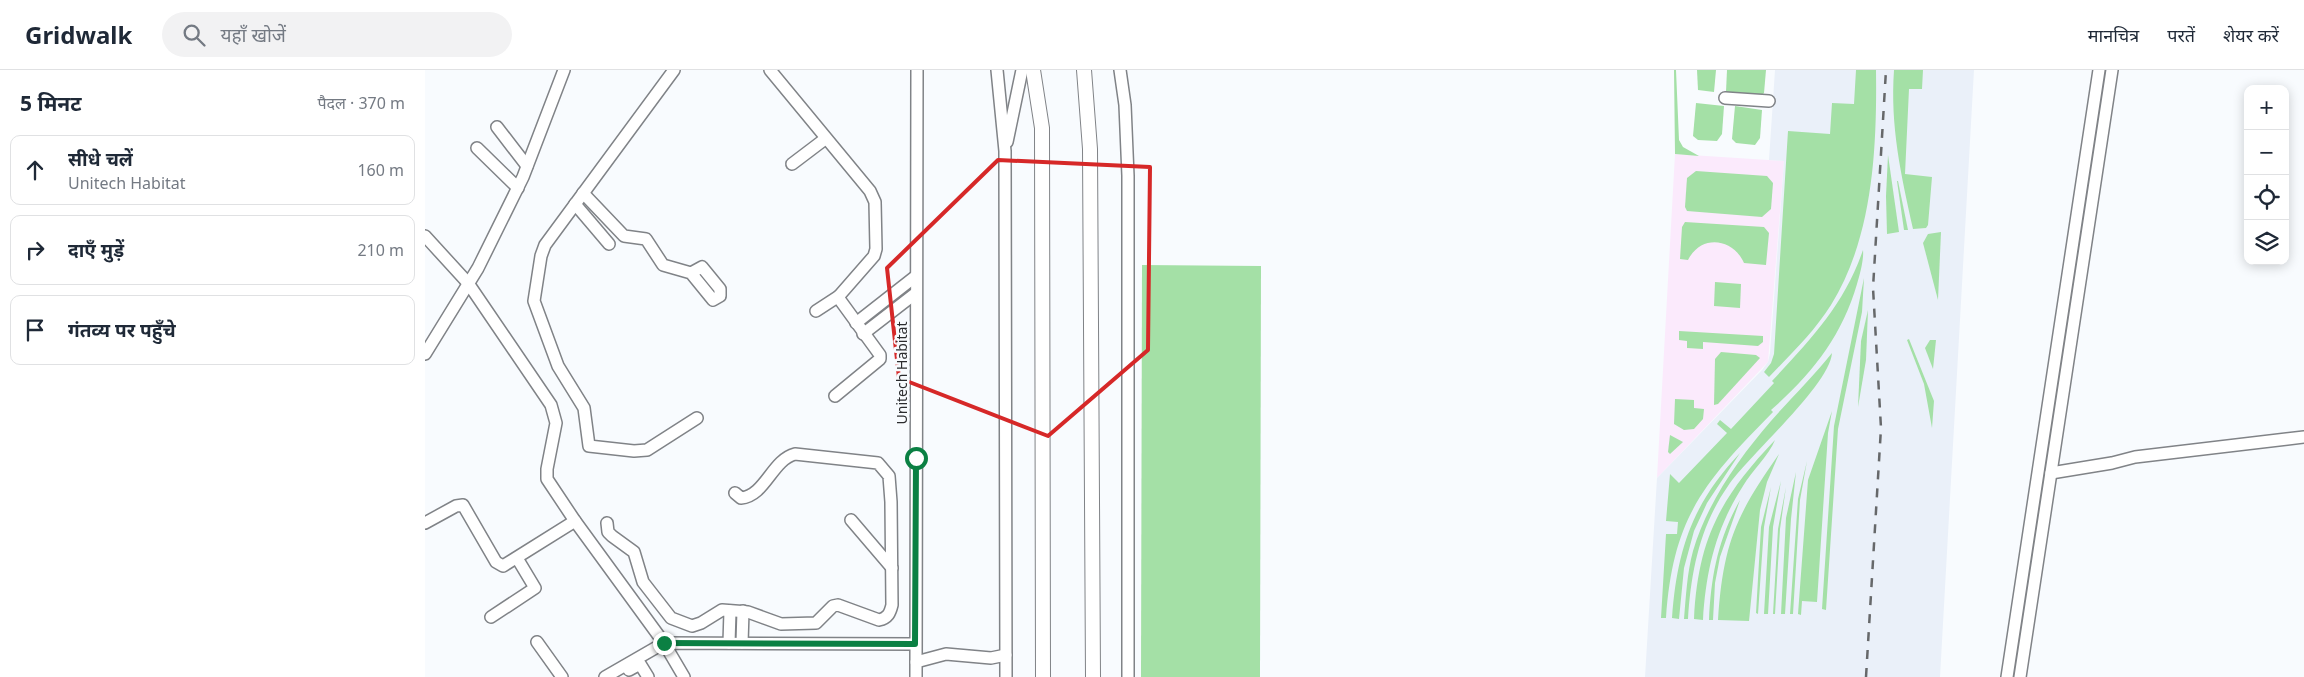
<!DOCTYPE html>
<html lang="hi">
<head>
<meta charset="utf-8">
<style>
  body { margin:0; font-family:"Noto Sans","Noto Sans Devanagari",sans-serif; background:#f2f2f3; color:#1f2937 }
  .controls { position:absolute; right:15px; top:15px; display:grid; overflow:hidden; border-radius:10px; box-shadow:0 2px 12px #0003 }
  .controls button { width:45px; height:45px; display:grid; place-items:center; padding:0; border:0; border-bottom:1px solid #e0e1e3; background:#fff; color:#1f2937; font:25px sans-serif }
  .stop { position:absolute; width:15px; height:15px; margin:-11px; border:4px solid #0b8043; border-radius:50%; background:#fff }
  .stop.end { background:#0b8043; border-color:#fff; box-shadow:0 1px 5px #0008 }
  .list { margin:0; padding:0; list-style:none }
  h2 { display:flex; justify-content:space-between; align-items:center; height:65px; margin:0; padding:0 20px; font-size:21px }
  h2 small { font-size:16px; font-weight:400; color:#747a83 }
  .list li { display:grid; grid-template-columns:32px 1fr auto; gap:15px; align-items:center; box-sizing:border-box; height:70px; margin:0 10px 10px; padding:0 10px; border:1px solid #e0e1e3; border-radius:10px }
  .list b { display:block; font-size:19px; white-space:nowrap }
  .list p { margin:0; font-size:16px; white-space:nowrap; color:#747a83 }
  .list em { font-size:16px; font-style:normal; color:#747a83 }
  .icon { flex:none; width:28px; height:28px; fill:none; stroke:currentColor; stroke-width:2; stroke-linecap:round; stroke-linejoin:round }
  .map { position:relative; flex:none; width:1879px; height:607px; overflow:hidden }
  header { display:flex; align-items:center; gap:30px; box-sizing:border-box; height:70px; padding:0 25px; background:#fff; border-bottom:1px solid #e0e1e3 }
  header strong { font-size:24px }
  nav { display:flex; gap:28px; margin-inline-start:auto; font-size:18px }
  .search { width:350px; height:45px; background:#f2f2f3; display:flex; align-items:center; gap:12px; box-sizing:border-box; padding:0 18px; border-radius:28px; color:#747a83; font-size:19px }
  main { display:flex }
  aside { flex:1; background:#fff }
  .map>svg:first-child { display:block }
  .commercial { fill:#fbeafc }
  .built { fill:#eaf0f9 }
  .green { fill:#a4e0a6 }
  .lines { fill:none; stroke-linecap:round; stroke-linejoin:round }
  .minor-casing { stroke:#808387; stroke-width:14 }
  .major-casing { stroke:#808387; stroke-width:16 }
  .minor { stroke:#fff; stroke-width:11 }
  .major { stroke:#fff; stroke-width:14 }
  .rail { stroke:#66686a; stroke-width:2.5; stroke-dasharray:9 9; stroke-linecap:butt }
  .route { stroke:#0b8043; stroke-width:6 }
  .marked { fill:none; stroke:#d62828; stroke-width:4; stroke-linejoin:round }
  .labels { text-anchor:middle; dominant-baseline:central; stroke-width:5; stroke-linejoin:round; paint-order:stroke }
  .street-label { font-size:14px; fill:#2b2c2e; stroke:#f8fbfe }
</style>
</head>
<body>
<header>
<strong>Gridwalk</strong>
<div class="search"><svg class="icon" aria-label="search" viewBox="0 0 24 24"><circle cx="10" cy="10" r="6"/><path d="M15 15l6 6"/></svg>यहाँ खोजें</div>
<nav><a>मानचित्र</a><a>परतें</a><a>शेयर करें</a></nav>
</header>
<main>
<aside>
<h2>5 मिनट<small>पैदल · 370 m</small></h2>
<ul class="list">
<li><svg class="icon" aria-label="ahead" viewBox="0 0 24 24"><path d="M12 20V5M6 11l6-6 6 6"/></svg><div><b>सीधे चलें</b><p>Unitech Habitat</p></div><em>160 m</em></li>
<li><svg class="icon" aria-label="right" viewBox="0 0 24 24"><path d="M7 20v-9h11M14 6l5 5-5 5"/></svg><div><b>दाएँ मुड़ें</b></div><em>210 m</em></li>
<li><svg class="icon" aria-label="arrive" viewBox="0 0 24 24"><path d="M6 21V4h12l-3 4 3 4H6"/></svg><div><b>गंतव्य पर पहुँचे</b></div></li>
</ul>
</aside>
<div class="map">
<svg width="1879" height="607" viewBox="0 0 1879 607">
  <rect width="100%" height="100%" fill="#f8fbfe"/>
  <!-- commercial -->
  <path class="commercial" d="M1250,84L1359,91L1343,292L1232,408Z"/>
  <!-- built -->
  <path class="built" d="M1350,0H1549L1515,607H1220L1232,408L1337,300L1343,292L1345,283L1359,91L1344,90Z"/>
  <!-- green -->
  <g class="green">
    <path d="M1249,0H1251L1254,70L1258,77L1274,86L1250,84Z"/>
    <path d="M1272,0H1291L1289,22L1273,20Z"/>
    <path d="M1302,0H1341L1339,23L1337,25L1301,22Z"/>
    <path d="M1431,0H1451C1452,79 1448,167 1406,235C1389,262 1366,284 1344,307L1339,302L1346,293L1349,284L1363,61L1405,64L1407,33L1429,34Z"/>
    <path d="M1469,0H1498L1497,19H1484L1480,104L1507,107L1503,155L1501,158L1488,159C1476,104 1465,57 1469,0Z"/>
    <path d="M1271,33L1299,36L1297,64L1292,71L1273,70L1268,66Z"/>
    <path d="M1310,36L1337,40L1335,68L1330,75L1311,73L1307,69Z"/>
    <path d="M1463,85L1474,162L1462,164L1461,126Z"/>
    <path d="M1271,101L1342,106L1348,113L1346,139L1337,147L1262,141L1260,137L1262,108Z"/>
    <path d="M1472,111H1473L1483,160H1479Z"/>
    <path d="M1260,152L1339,157L1344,163L1341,195L1319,193C1308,168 1276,164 1263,190L1255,189L1257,157Z"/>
    <path d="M1516,162L1513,230L1498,173L1503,164Z"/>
    <path d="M1438,180C1439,189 1435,204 1432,214C1417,266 1387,304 1346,340L1348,342C1279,412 1248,447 1241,548H1236L1241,464H1252L1253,452L1241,451L1245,404L1254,413L1302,363L1292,354L1295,350L1306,359L1349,313L1347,311C1386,269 1419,235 1438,180Z"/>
    <path d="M717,195L836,196L835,607H716Z"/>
    <path d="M1439,208L1437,242L1413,359L1401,540L1397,539L1409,356Z"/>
    <path d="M1290,212L1316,214L1315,238L1289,236Z"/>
    <path d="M1443,240L1441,290L1433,337L1436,271Z"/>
    <path d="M1254,261L1338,266V272L1333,276L1278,272V279L1262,278V271L1254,270Z"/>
    <path d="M1484,269L1509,331L1507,358L1499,314L1482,270Z"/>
    <path d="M1505,270H1511L1508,299L1500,278Z"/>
    <path d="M1296,282L1331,285L1335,288L1293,334L1289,335L1290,289Z"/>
    <path d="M1407,283C1405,315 1324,385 1303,416C1275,456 1266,501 1263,549H1259C1261,526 1262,503 1268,481C1282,433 1314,388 1346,351C1366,328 1388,307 1407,283Z"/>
    <path d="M1250,329L1269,330V338L1279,339L1278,349L1269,359L1259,360L1249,354Z"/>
    <path d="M1407,341L1403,363L1392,532L1377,531L1376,545L1373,544L1383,410Z"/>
    <path d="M1245,365L1258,372L1245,384L1243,382Z"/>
    <path d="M1350,370C1344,385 1327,401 1318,416C1291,458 1281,500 1278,550L1269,549C1273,468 1296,427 1350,370Z"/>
    <path d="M1315,383L1282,433L1269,461L1259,498L1254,549L1247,548C1252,480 1267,434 1315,383Z"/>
    <path d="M1354,384L1342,412L1335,440L1324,551L1293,550C1298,474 1311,445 1354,384Z"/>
    <path d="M1382,391L1375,430L1368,544H1365L1373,429Z"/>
    <path d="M1371,402L1366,449L1360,544H1356L1361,448Z"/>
    <path d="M1356,411L1348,457L1343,544H1339L1344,457Z"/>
    <path d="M1346,417L1339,457L1333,544L1331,543L1336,457Z"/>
    <path d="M1361,417L1355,459L1350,544H1348L1353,459Z"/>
    <path d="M1315,430L1295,487L1290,513L1288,550H1284C1286,506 1293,469 1315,430Z"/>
  </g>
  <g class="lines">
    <!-- minor casing -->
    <g class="minor-casing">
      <g id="minor">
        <path d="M249,0L120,175L116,186L109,231L133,296L159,338L164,376L209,381L222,380L272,348"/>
        <path d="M345,0L445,121L450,132L451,179L449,186L414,226L415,230L455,285V289L410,326"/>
        <path d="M572,0L580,81L581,607"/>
        <path d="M695,0L700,35L703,106V607"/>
        <path d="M1300,28L1344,31"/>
        <path d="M72,57L102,96"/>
        <path d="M582,72L597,0"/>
        <path d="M52,78L93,118"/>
        <path d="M367,94L400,69"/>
        <path d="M158,123L199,166L221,169L238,195L266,203L288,230L295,226V219L277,197L266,203"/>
        <path d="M150,134L184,174"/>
        <path d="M0,166L43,213L126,335L131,353L122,399V409L150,451L239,573L259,607"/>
        <path d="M391,241L414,226"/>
        <path d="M431,253L491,206"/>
        <path d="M438,264L491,223"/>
        <path d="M0,284L53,198L98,107L139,0"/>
        <path d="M1626,403L1687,393L1710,387L1879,367"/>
        <path d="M426,450L467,498"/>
        <path d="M0,453L31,436L38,435L71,492L78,496L150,451"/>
        <path d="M182,453L183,462L187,466L209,482L218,512L246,548L267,556L276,553L297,540L323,542L356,554L391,553L408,536L413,535L454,550C463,548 465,543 467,535L466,432L464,406L453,393L370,384C347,390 340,426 316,428L310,423"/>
        <path d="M66,547L110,518L92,488"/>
        <path d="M112,572L137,607"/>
        <path d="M304,573L305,541"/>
        <path d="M317,573L318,541"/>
        <path d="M491,592L521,584L566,588L581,585"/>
        <path d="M204,600L215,594L223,607"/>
        <path d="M180,607L239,573L490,574"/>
        <path d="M491,607L492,0"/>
        <path d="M1582,607L1674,0"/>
        <path d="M1595,607L1687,0"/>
      </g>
    </g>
    <!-- major casing -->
    <g class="major-casing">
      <g id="major">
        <path d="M608,0L617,58L618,607"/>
        <path d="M659,0L665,79L668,607"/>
      </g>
    </g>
    <!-- minor -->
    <use href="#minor" class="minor"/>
    <!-- major -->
    <use href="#major" class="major"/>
    <!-- rail -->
    <path class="rail" d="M1441,607L1456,358L1448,218L1461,0"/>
  </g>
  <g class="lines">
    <!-- route -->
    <path class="route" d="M239,573L490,574L491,388"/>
  </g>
  <!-- marked area -->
  <path class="marked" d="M573,90L725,97L723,280L623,366L474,308L462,198Z"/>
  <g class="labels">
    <!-- street labels -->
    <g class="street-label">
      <text transform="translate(476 303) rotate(-90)">Unitech Habitat</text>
    </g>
  </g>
</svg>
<div class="controls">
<button>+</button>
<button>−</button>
<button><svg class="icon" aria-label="locate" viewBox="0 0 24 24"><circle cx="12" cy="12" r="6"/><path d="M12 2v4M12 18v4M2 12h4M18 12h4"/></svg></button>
<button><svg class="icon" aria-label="layers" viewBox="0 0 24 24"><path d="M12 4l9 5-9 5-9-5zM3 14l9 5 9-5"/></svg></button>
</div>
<div class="stop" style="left:491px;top:388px"></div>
<div class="stop end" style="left:239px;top:573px"></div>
</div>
</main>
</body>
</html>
